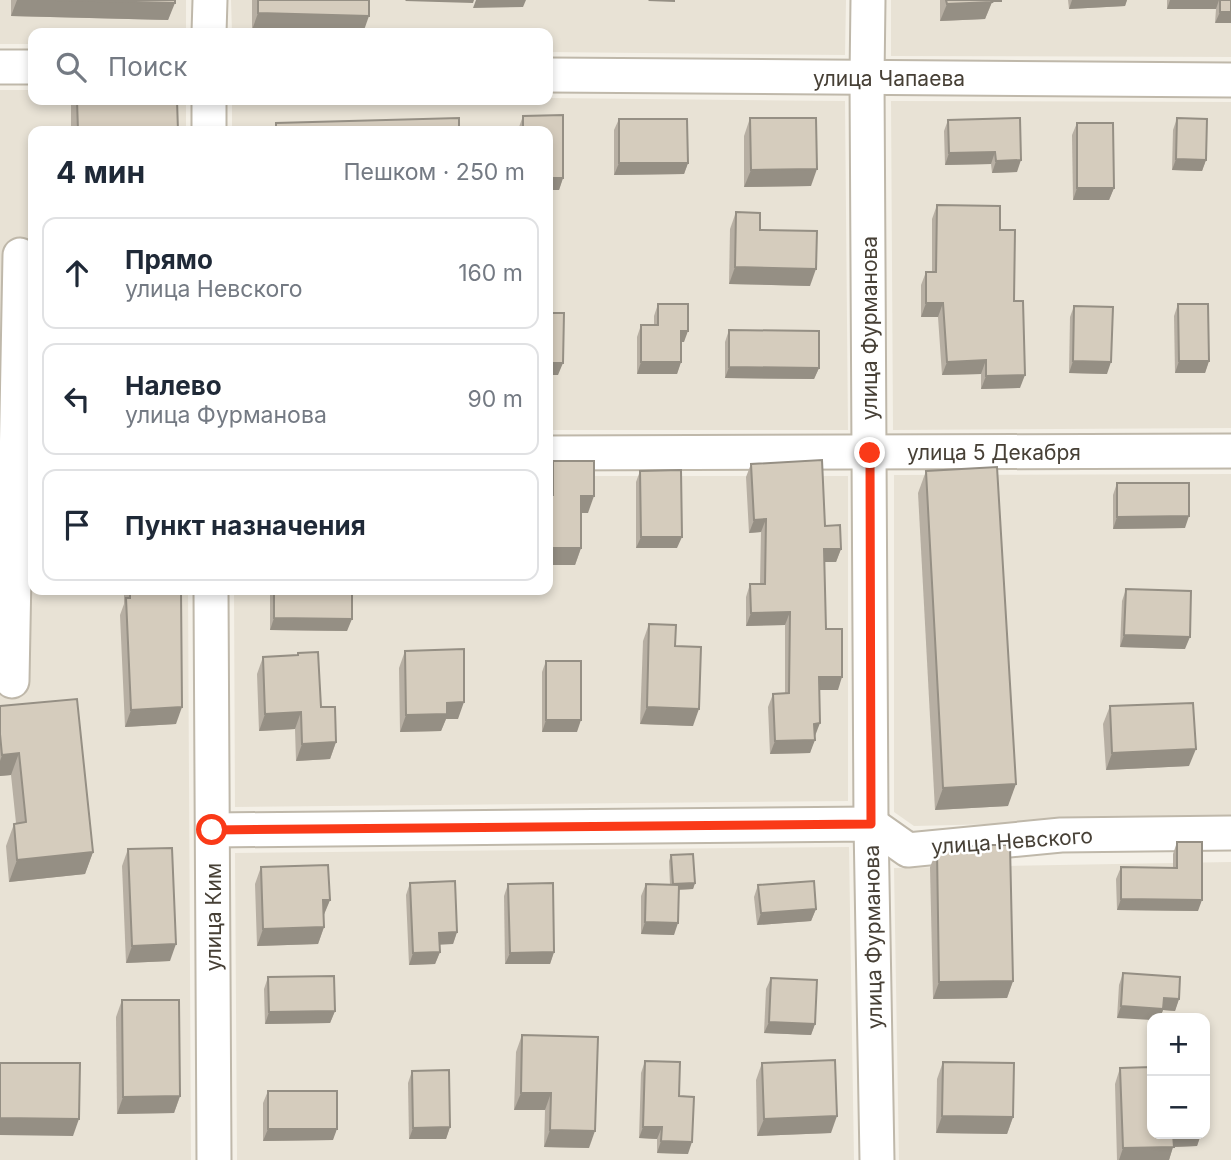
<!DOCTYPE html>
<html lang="ru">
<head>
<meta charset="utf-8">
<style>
  body { margin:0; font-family:Inter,sans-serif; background:#f6f6f7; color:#1f2937 }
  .controls { position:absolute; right:21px; bottom:21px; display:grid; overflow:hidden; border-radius:14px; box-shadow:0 4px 10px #0003 }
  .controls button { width:63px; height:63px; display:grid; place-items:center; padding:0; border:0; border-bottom:2px solid #e0e1e3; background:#fff; color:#1f2937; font:35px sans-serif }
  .stop { position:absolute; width:21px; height:21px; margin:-16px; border:5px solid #fa3a18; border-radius:50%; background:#fff }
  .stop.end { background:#fa3a18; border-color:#fff; box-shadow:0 2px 7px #0008 }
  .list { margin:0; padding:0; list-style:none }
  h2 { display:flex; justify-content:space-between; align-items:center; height:91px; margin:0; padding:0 28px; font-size:30px }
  h2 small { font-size:23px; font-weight:400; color:#747a83 }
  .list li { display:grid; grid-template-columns:46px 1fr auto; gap:21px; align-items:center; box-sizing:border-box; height:112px; margin:0 14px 14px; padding:0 14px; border:2px solid #e0e1e3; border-radius:14px }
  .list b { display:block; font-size:26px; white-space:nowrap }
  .list p { margin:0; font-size:23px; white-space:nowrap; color:#747a83 }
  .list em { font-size:23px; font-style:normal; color:#747a83 }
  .icon { flex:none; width:38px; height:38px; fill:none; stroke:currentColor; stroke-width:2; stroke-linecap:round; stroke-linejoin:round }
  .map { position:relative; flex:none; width:1231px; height:1160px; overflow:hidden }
  .search { position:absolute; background:#fff; box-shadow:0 4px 10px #0003; left:28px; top:28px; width:525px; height:77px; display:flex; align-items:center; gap:18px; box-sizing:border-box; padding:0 24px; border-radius:14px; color:#747a83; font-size:26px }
  .panel { position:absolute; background:#fff; box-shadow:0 4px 10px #0003; left:28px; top:126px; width:525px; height:469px; border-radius:14px }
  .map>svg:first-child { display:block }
  .residential { fill:#e8e2d5; fill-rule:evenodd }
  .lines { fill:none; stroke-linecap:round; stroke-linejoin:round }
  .minor-casing { stroke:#bfb8aa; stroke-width:37 }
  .minor { stroke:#fff; stroke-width:33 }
  .wall { fill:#b7afa3 }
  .shaded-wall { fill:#958f84 }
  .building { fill:#d5ccbd; stroke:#958f84; stroke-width:2 }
  .route { stroke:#fa3a18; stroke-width:9 }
  .labels { text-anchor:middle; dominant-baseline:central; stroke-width:5; stroke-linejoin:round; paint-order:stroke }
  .street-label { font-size:21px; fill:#474036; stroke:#fff }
</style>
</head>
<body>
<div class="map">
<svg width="1231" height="1160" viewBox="0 0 1231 1160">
  <rect width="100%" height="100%" fill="#f4f0e7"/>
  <!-- residential -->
  <g class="residential">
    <path d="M0,0H186V33H33V44H0Z"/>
    <path d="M231,0H846L845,55L548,52V33H232Z"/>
    <path d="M891,0H1231V57L891,56Z"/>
    <path d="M0,90H33V100H186V131H33V590H188L191,1160H0Z"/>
    <path d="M548,98L845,101L848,430H548V131H232V100H548Z"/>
    <path d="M891,101L1231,102V428L893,430Z"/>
    <path d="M1231,474V818L914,826L894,812V475Z"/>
    <path d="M548,476H848V801L235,807L234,590H548Z"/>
    <path d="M849,847L854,1160H237L235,853Z"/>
    <path d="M1231,862V1160H899L894,868ZM1152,1018H1205V1134H1152Z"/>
  </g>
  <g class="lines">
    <!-- minor casing -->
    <g class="minor-casing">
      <g id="minor">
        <path d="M868,0L867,78L871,824L877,1160"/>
        <path d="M209,33L210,0"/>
        <path d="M0,67H33"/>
        <path d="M548,75L1231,80"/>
        <path d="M209,100V131"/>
        <path d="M548,453L1231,451"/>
        <path d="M211,590L214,1160"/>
        <path d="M12,681L20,255"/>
        <path d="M213,830L871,824L908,850L1061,835L1231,833"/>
      </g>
    </g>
    <!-- minor -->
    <use href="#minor" class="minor"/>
  </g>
  <!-- wall -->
  <g class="wall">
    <path d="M11,0H175L168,20L11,16Z"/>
    <path d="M252,0H369L363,33L252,30Z"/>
    <path d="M940,0H1002V2H992L985,19L940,21Z"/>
    <path d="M1068,0H1127L1125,6L1069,9Z"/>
    <path d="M1167,0H1231L1215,23L1216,9H1167Z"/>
    <path d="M71,100H177L178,131H71Z"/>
    <path d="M563,115V178L559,190H548V131H519V127L523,116Z"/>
    <path d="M750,118L811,186L744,187V136Z"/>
    <path d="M1020,118L1017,172L992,173L991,164L945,165L944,131L948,120Z"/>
    <path d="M1177,118L1206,160L1202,171L1172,170L1173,130Z"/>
    <path d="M619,119L688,163L684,174L614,175V130Z"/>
    <path d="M1077,123L1114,188L1109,200H1073L1072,135Z"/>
    <path d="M937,205L1000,230L1020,388L981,389V374L942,375L938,317H921V285L926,272H932V219Z"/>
    <path d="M736,212L760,230L810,286L729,284L730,229Z"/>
    <path d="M658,304L684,342H681V362L677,374H637V337L641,325H654V316Z"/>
    <path d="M1178,304L1209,361L1205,373H1175L1174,316Z"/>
    <path d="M1074,306L1107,374L1069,373L1070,317Z"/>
    <path d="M729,330L819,368L814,379L725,378V342Z"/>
    <path d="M553,461L588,513H581V548L575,565H548V474Z"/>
    <path d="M751,464L825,526L841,549L836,562H824L826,629L838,690H819L815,736L810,753L770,754L768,707L773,694H785V625L746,626V597L750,584H760L761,532L749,533L746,477Z"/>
    <path d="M640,471L677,548H636V482Z"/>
    <path d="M926,471L1008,806L935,810L918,493Z"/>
    <path d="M1117,483L1185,528L1113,529V495Z"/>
    <path d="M1126,589L1185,649L1120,647L1122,601Z"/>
    <path d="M124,590H181L176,724L125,727L120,615L124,604Z"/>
    <path d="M270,590H352L347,631L270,630Z"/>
    <path d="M649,624L675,646L693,726L640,724L643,641Z"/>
    <path d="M405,651L458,719H446L441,731L400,732L399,668Z"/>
    <path d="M298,653L336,742L330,759L296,761L295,729L259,731L257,674L263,657L297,655Z"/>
    <path d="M546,661L577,732H542V672Z"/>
    <path d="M0,706L93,852L85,874L9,882L6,846L14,824L16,823L11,775L0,776Z"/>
    <path d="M1110,706L1189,766L1106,770L1103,724Z"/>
    <path d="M1177,842L1198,911L1117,910L1116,879L1121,867L1173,868V854Z"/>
    <path d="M128,849L170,961L126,963L122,866Z"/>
    <path d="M937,850L1013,981L1007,998L933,999L930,867Z"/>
    <path d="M671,855L695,883L693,889L679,890L674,935L641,934V896L646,884L670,885L669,861Z"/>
    <path d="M261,867L330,900L323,916L324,927L318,944L257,946L255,884Z"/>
    <path d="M410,883L457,932L453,944H439L440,952L435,964L409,965L406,895Z"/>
    <path d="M508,884L554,952L550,964H505L504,896Z"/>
    <path d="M758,885L816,909L811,921L757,925L754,897Z"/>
    <path d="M1123,973L1179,999L1175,1011L1163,1010L1160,1018H1117L1119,985Z"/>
    <path d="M268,977L335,1011L330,1023L265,1024L264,989Z"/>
    <path d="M771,978L815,1024L811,1035L764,1033L766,989Z"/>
    <path d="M122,1000L180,1096L174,1113L117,1114L116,1017Z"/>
    <path d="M522,1035L589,1148L544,1147L545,1110H514L516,1052Z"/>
    <path d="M645,1061L679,1096L688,1154L657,1153V1139L639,1138L641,1073Z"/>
    <path d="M943,1062L1013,1117L1007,1134L936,1133L937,1079Z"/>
    <path d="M762,1063L831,1133L757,1136L756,1080Z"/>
    <path d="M1120,1068L1152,1134H1201L1197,1146L1173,1147L1169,1160H1117L1115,1084Z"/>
    <path d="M412,1071L450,1127L446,1139H409L408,1083Z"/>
    <path d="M268,1091L333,1140L263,1141V1103Z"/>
  </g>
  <!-- shaded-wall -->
  <g class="shaded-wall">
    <path d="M17,0H56L175,3L168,20L11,16Z"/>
    <path d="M406,0H474L473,3L405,1Z"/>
    <path d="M476,0H526L523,7L473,8Z"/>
    <path d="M649,0H675V2L648,1Z"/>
    <path d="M986,0H1002V2H985Z"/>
    <path d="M1072,0H1127L1125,6L1069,9Z"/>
    <path d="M1170,0H1219L1216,9H1167Z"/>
    <path d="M992,2L985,19L940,21L947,4Z"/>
    <path d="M1220,12H1231V23H1215Z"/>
    <path d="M258,13L369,16L363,33L252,30Z"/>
    <path d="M995,152L991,164L945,165L949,153Z"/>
    <path d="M1176,159L1206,160L1202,171L1172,170Z"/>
    <path d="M1021,160L1017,172L992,173L996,161Z"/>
    <path d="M619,163H688L684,174L614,175Z"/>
    <path d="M817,169L811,186L744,187L751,170Z"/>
    <path d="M548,178H563L559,190H548Z"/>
    <path d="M1077,188H1114L1109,200H1073Z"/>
    <path d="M735,267L816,269L810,286L729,284Z"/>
    <path d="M926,303H943L938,317H921Z"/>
    <path d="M681,331H688L684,342H677Z"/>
    <path d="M986,360L981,374L942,375L947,362Z"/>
    <path d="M1073,361L1111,362L1107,374L1069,373Z"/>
    <path d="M1179,361H1209L1205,373H1175Z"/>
    <path d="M641,362H681L677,374H637Z"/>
    <path d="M548,363H563L558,375H548Z"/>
    <path d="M729,367L819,368L814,379L725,378Z"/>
    <path d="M1025,375L1020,388L981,389L986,376Z"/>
    <path d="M581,496H594L588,513H575Z"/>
    <path d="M1189,516L1185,528L1113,529L1117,517Z"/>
    <path d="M766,519L761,532L749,533L754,520Z"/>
    <path d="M641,537H682L677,548H636Z"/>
    <path d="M548,548H581L575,565H548Z"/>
    <path d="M824,549H841L836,562H819Z"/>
    <path d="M790,612L785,625L746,626L751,613Z"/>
    <path d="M274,618L352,619L347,631L270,630Z"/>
    <path d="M1124,635L1190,637L1185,649L1120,647Z"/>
    <path d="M819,677H842L838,690H814Z"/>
    <path d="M464,702L458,719H446L441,731L400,732L406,715L447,703Z"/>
    <path d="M182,707L176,724L125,727L131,710Z"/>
    <path d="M647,707L699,709L693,726L640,724Z"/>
    <path d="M301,712L295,729L259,731L265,714Z"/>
    <path d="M546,720H581L577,732H542Z"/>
    <path d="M820,723L815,736H809L814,724Z"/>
    <path d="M815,740L810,753L770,754L775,741Z"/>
    <path d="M336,742L330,759L296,761L302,744Z"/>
    <path d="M1196,749L1189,766L1106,770L1112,753Z"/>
    <path d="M19,753L11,775L0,776V761L2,755Z"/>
    <path d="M1016,784L1008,806L935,810L943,788Z"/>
    <path d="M93,852L85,874L9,882L17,860Z"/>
    <path d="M695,883L693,889L670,890L673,884Z"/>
    <path d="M1121,899L1202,900L1198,911L1117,910Z"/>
    <path d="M323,900H330L323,917Z"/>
    <path d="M816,909L811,921L757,925L761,913Z"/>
    <path d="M645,922L678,923L674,935L641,934Z"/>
    <path d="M324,927L318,944L257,946L263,929Z"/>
    <path d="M457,932L453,944L435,945L439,933Z"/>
    <path d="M176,944L170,961L126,963L132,946Z"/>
    <path d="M440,952L435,964L409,965L413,953Z"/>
    <path d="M554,952L550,964H505L510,953Z"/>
    <path d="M1013,981L1007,998L933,999L939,982Z"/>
    <path d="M1164,998L1179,999L1175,1011L1163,1010L1160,1018H1152V1020L1117,1018L1121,1006Z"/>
    <path d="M335,1011L330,1023L265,1024L269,1012Z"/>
    <path d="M769,1022L815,1024L811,1035L764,1033Z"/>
    <path d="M521,1093H551L545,1110H514Z"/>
    <path d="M180,1096L174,1113L117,1114L123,1097Z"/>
    <path d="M837,1116L831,1133L757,1136L764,1119Z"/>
    <path d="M942,1116L1013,1117L1007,1134L936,1133Z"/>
    <path d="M0,1118L79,1119L73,1136L0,1135Z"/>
    <path d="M450,1127L446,1139H409L413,1128Z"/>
    <path d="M643,1127H662L657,1139L639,1138Z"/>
    <path d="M268,1129H337L333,1140L263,1141Z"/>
    <path d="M550,1130L595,1131L589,1148L544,1147Z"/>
    <path d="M1172,1134H1201L1197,1146L1173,1147L1169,1160H1119L1123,1148Z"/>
    <path d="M661,1141L692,1142L688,1154L657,1153Z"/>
  </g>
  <!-- building -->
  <g class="building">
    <path d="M56,0H175V3Z"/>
    <path d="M258,0H369V16L258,13Z"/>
    <path d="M946,0H991L992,2L947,4Z"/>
    <rect x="1220" y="0" width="11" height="12"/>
    <path d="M77,100H177L178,131H78Z"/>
    <path d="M563,115V178H548V131H523V116Z"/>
    <path d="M459,118V131H276V123Z"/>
    <path d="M750,118H816L817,169L751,170Z"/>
    <path d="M1020,118L1021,160L996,161L995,152L949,153L948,120Z"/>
    <path d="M1177,118L1207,119L1206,160L1176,159Z"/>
    <path d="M619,119H687L688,163H619Z"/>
    <path d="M1077,123H1113L1114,188H1077Z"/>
    <path d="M937,205L1000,206V230H1015L1014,301H1023L1025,375L986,376V360L947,362L943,303H926V272H936Z"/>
    <path d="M736,212L760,213V230L817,231L816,269L735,267Z"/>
    <path d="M658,304H688V331H681V362H641V325H658Z"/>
    <path d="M1178,304H1208L1209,361H1179Z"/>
    <path d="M1074,306L1113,307L1111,362L1073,361Z"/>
    <path d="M548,313H564L563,363H548Z"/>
    <path d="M729,330L819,331V368L729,367Z"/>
    <path d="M822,460L825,526L840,525L841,549H824L826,629H842V677H819L820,723L814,724L815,740L775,741L773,694L789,693L790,612L751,613L750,584H765L766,519L754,520L751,464Z"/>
    <path d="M553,461H594V496H581V548H548V495H553Z"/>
    <path d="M997,467L1016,784L943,788L926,471Z"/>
    <path d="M681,470L682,537H641L640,471Z"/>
    <path d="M1117,483H1189V516L1117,517Z"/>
    <path d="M1126,589L1191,591L1190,637L1124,635Z"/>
    <path d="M130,590H181L182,707L131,710L126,598H130Z"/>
    <path d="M274,590H352V619L274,618Z"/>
    <path d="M649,624L676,625L675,646L701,647L699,709L647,707Z"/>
    <path d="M464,649V702L447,703V714L406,715L405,651Z"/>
    <path d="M318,652L321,707H335L336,742L302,744L301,712L265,714L263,657L298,655V653Z"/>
    <rect x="546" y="661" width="35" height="59"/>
    <path d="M77,699L93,852L17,860L14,824L26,822L19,753L2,755L0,734V706Z"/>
    <path d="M1193,703L1196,749L1112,753L1110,706Z"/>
    <path d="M1177,842H1202V900L1121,899V867L1177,868Z"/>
    <path d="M985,845H1010L1013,981L939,982L937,850Z"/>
    <path d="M172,848L176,944L132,946L128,849Z"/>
    <path d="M693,854L695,883L673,884L671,855Z"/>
    <path d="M328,865L330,900H323L324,927L263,929L261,867Z"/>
    <path d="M455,881L457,932L439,933L440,952L413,953L410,883Z"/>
    <path d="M814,881L816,909L761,913L758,885Z"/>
    <path d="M553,883L554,952L510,953L508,884Z"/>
    <path d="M646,884L679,885L678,923L645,922Z"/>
    <path d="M1123,973L1180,977L1179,999L1164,998L1163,1009L1121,1006Z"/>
    <path d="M334,976L335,1011L269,1012L268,977Z"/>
    <path d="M771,978L817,980L815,1024L769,1022Z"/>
    <path d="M122,1000H179L180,1096L123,1097Z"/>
    <path d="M522,1035L598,1037L595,1131L550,1130L551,1093H521Z"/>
    <path d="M835,1060L837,1116L764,1119L762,1063Z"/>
    <path d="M645,1061L680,1062L679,1096L694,1097L692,1142L661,1141L662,1127H643Z"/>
    <path d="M943,1062L1014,1063L1013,1117L942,1116Z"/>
    <path d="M0,1063H80L79,1119L0,1118Z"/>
    <path d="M1152,1067V1134H1173L1174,1147L1123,1148L1120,1068Z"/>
    <path d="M449,1070L450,1127L413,1128L412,1071Z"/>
    <rect x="268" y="1091" width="69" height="38"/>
  </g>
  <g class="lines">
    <!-- route -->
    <path class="route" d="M212,830L871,824L870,453"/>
  </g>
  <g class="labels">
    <!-- street labels -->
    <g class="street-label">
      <text x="889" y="78">улица Чапаева</text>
      <text transform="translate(869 328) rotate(-90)">улица Фурманова</text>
      <text x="994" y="452">улица 5 Декабря</text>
      <text transform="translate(1012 841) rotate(-4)">улица Невского</text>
      <text transform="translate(213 917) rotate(-90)">улица Ким</text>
      <text transform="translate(873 937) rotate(-91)">улица Фурманова</text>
    </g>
  </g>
</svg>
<div class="controls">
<button>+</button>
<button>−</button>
</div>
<div class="stop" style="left:212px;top:830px"></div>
<div class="stop end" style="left:870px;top:453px"></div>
<div class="search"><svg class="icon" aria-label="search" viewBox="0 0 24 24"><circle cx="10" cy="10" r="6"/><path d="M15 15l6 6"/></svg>Поиск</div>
<section class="panel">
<h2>4 мин<small>Пешком · 250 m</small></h2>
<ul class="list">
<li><svg class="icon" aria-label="ahead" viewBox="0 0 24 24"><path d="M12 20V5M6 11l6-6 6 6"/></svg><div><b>Прямо</b><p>улица Невского</p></div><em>160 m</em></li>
<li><svg class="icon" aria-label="left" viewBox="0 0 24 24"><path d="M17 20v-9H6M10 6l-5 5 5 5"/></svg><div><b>Налево</b><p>улица Фурманова</p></div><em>90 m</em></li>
<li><svg class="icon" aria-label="arrive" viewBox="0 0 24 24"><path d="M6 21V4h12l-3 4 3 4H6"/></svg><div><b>Пункт назначения</b></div></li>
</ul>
</section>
</div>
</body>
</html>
